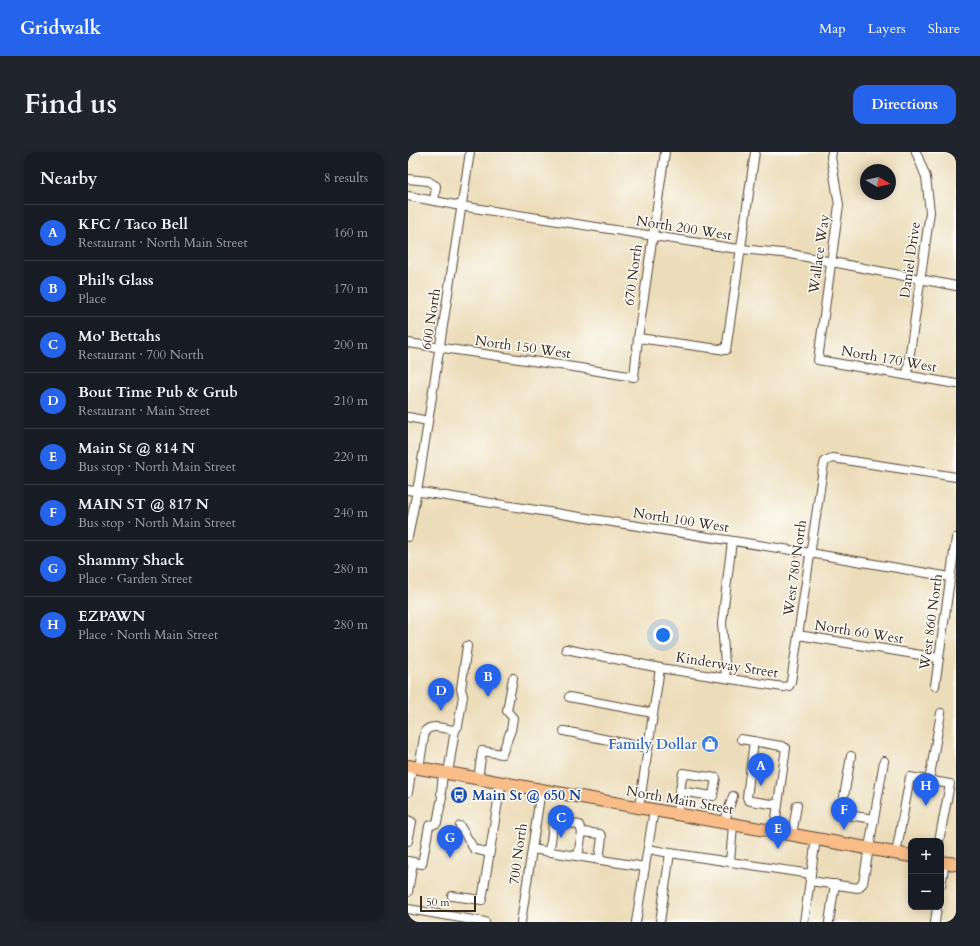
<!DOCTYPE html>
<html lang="en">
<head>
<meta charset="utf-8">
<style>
  body { margin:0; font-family:Cardo,serif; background:#20242c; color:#f1f3f6 }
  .controls { position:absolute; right:12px; bottom:12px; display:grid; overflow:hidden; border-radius:8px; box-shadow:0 2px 10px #0003 }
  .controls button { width:36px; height:36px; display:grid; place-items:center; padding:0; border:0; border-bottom:1px solid #363941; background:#171b24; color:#f1f3f6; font:20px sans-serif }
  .compass { position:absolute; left:452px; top:12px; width:36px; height:36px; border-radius:50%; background:#171b24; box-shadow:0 2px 10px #0003; rotate:99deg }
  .scale { position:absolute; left:12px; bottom:10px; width:56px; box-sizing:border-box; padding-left:4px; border:2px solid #3b2a1e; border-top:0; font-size:11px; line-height:14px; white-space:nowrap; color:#3b2a1e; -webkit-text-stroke:3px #fdfcf7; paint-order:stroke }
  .you { position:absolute; left:255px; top:483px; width:14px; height:14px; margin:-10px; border:3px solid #fff; border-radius:50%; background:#1a73e8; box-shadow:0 0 0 6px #1a73e833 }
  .badge { display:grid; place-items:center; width:26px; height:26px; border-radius:50%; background:#2563eb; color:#fff; font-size:13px; font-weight:700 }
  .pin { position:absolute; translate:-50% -33px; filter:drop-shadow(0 1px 2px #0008) }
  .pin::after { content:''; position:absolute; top:21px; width:14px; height:12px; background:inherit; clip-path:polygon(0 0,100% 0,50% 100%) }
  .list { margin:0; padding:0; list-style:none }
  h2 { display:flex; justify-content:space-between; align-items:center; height:52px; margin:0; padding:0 16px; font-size:17px }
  h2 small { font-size:13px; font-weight:400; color:#9ea1a6 }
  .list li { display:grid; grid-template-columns:26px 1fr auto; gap:12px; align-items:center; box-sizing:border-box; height:56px; padding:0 16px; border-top:1px solid #363941 }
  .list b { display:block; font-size:15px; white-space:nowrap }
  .list p { margin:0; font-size:13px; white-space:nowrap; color:#9ea1a6 }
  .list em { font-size:13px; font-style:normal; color:#9ea1a6 }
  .map { position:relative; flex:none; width:548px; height:770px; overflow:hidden; border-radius:12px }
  header { display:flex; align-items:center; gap:24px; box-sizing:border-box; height:56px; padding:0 20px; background:#2563eb; color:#fff }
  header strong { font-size:19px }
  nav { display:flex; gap:22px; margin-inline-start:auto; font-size:14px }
  .intro { display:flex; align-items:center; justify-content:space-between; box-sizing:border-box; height:96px; padding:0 24px }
  h1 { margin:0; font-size:28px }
  .button { padding:10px 18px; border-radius:12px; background:#2563eb; color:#fff; font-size:14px; font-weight:700 }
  main { display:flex; gap:24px; padding:0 24px }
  aside { flex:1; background:#171b24; border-radius:12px; box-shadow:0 2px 10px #0003 }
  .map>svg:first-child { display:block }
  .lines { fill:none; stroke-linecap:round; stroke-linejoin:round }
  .minor-casing { stroke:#564535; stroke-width:10 }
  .highway-casing { stroke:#564535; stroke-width:14 }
  .minor { stroke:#fff; stroke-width:8 }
  .highway { stroke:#f8bd88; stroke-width:12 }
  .labels { text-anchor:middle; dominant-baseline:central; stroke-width:3; stroke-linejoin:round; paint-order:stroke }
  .street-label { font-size:14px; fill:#3b2a1e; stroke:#fdfcf7 }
  .shop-label { font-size:14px; font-weight:bold; fill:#366cbe; stroke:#fdfcf7; text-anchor:end }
  .transit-label { font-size:14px; font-weight:bold; fill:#164399; stroke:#fdfcf7; text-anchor:start }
</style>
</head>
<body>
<header>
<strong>Gridwalk</strong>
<nav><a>Map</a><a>Layers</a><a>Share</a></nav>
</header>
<div class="intro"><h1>Find us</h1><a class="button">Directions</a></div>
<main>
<aside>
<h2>Nearby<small>8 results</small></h2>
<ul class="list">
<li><span class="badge">A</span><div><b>KFC / Taco Bell</b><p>Restaurant · North Main Street</p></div><em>160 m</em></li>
<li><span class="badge">B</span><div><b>Phil's Glass</b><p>Place</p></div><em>170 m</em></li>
<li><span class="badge">C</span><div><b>Mo' Bettahs</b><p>Restaurant · 700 North</p></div><em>200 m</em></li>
<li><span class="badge">D</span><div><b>Bout Time Pub &amp; Grub</b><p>Restaurant · Main Street</p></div><em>210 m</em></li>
<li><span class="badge">E</span><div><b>Main St @ 814 N</b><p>Bus stop · North Main Street</p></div><em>220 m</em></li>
<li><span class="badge">F</span><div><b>MAIN ST @ 817 N</b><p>Bus stop · North Main Street</p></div><em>240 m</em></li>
<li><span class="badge">G</span><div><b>Shammy Shack</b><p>Place · Garden Street</p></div><em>280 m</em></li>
<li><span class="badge">H</span><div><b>EZPAWN</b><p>Place · North Main Street</p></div><em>280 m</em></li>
</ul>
</aside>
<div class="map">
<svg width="548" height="770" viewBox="0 0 548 770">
  <rect width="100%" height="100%" fill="#fdfcf7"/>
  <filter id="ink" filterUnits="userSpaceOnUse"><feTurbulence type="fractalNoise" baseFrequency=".025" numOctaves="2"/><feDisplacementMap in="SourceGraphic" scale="8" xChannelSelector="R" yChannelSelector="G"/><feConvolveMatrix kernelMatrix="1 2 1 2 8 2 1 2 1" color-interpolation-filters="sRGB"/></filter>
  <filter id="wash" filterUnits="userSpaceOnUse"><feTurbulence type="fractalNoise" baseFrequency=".012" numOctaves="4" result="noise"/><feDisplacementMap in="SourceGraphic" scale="16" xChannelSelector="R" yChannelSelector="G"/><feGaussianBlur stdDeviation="0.9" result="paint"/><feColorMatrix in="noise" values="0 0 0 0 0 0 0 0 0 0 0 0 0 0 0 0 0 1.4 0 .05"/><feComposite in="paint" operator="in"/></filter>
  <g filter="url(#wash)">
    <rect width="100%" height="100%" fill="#ecddba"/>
  </g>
  <g filter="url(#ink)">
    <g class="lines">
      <!-- minor casing -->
      <g class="minor-casing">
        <g id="minor">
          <path d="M424,0L423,5L431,53L410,208L548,232"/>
          <path d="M0,27L20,29L28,34L26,49"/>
          <path d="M0,44L53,54L323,96L383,102L548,134"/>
          <path d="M230,186L318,198L347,0"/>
          <path d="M0,191L172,216L226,225L230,186L257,0"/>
          <path d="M499,222L522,60L518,25L508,0"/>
          <path d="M0,265L20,269"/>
          <path d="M0,338L402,401L542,425"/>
          <path d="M0,385L11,328L62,0"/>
          <path d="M390,483L531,506"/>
          <path d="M158,497L252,516L375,535L381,534L383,530L415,317L417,309L424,306L548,325"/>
          <path d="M318,526L314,471L324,389"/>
          <path d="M527,534L548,386"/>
          <path d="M161,545L245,561"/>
          <path d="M156,579L240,596"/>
          <path d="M333,587L373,594L378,596L366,680"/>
          <path d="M346,589L339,645L340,648L343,649L370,653"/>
          <path d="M443,604L433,662L466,667"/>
          <path d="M11,616L17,579C24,571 37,577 47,578"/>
          <path d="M40,621L47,578L50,574L55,544L53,537L59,494"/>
          <path d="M70,627L74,599L94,602L103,578L105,566L99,559L105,526"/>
          <path d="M521,629L533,561"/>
          <path d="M0,640L4,615"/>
          <path d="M231,656L252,516"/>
          <path d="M269,662C271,648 272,635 275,621L308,626L305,644L271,639"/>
          <path d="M0,668L4,670L0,689"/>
          <path d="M316,671L325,644"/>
          <path d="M52,674L66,697L81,701"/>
          <path d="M174,680L192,682L194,685L191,708"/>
          <path d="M384,683L389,653"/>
          <path d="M124,697L237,715"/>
          <path d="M240,697L262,701"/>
          <path d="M140,700L143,690L145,671L148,668L171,673L174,680L170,704"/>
          <path d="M488,702L502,625L542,632L531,689"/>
          <path d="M0,709L14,712L21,674L29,671L34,645L33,641L35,621"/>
          <path d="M322,710L325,673"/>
          <path d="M402,729L450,736L455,731L476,609"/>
          <path d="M533,733L537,710"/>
          <path d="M0,740L5,710"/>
          <path d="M44,744L74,748L93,631"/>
          <path d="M0,757L77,770"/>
          <path d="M113,770L133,638"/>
          <path d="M228,770L246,658"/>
          <path d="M252,770L262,701L403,722"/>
          <path d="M396,770L408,687"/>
          <path d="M421,770L427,732"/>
          <path d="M527,770L529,755"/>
        </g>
      </g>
      <!-- highway casing -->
      <g class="highway-casing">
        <g id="highway">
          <path d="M0,614L503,704"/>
          <path d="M533,710L548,712"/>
        </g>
      </g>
      <!-- minor -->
      <use href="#minor" class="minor"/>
      <!-- highway -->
      <use href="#highway" class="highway"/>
    </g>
  </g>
  <!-- icons -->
  <defs>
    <g id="shop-disc" transform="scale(0.9)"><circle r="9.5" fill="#3f7fe0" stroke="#fdfcf7"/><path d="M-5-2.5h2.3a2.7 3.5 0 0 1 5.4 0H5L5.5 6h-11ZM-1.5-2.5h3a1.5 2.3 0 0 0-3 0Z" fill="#fff"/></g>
    <g id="bus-disc" transform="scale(0.9)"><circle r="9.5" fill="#1a4fb4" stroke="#fdfcf7"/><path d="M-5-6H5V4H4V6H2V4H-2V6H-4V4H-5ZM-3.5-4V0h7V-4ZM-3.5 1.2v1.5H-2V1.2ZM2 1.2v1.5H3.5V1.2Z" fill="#fff"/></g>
  </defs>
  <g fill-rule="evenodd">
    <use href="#shop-disc" x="302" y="592"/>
    <use href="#bus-disc" x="51" y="643"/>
  </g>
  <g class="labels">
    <!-- street labels -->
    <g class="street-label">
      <text transform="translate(276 76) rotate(9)">North 200 West</text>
      <text transform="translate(411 102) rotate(-82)">Wallace Way</text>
      <text transform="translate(502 108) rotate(-82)">Daniel Drive</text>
      <text transform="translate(225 123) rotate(-82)">670 North</text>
      <text transform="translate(23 167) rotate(-81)">600 North</text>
      <text transform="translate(115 195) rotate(8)">North 150 West</text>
      <text transform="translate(481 207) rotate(10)">North 170 West</text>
      <text transform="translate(273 368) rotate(9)">North 100 West</text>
      <text transform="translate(387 416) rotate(-82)">West 780 North</text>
      <text transform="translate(523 470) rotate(-82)">West 860 North</text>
      <text transform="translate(451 480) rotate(9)">North 60 West</text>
      <text transform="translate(319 513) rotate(9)">Kinderway Street</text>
      <text transform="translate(272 648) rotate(10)">North Main Street</text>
      <text transform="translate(110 702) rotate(-82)">700 North</text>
    </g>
    <!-- shop labels -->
    <g class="shop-label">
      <text x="289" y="592">Family Dollar</text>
    </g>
    <!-- transit labels -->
    <g class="transit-label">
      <text x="64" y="643">Main St @ 650 N</text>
    </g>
  </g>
</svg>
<div class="controls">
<button>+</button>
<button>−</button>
</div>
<svg class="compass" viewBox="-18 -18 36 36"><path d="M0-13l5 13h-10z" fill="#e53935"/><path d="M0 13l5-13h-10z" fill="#9ea1a6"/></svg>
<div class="scale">50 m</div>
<div class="you"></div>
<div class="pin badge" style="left:353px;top:634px">A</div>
<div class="pin badge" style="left:80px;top:545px">B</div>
<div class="pin badge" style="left:153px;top:686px">C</div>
<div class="pin badge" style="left:33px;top:559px">D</div>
<div class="pin badge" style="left:370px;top:697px">E</div>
<div class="pin badge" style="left:436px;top:678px">F</div>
<div class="pin badge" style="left:42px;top:706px">G</div>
<div class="pin badge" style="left:518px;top:654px">H</div>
</div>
</main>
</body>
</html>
